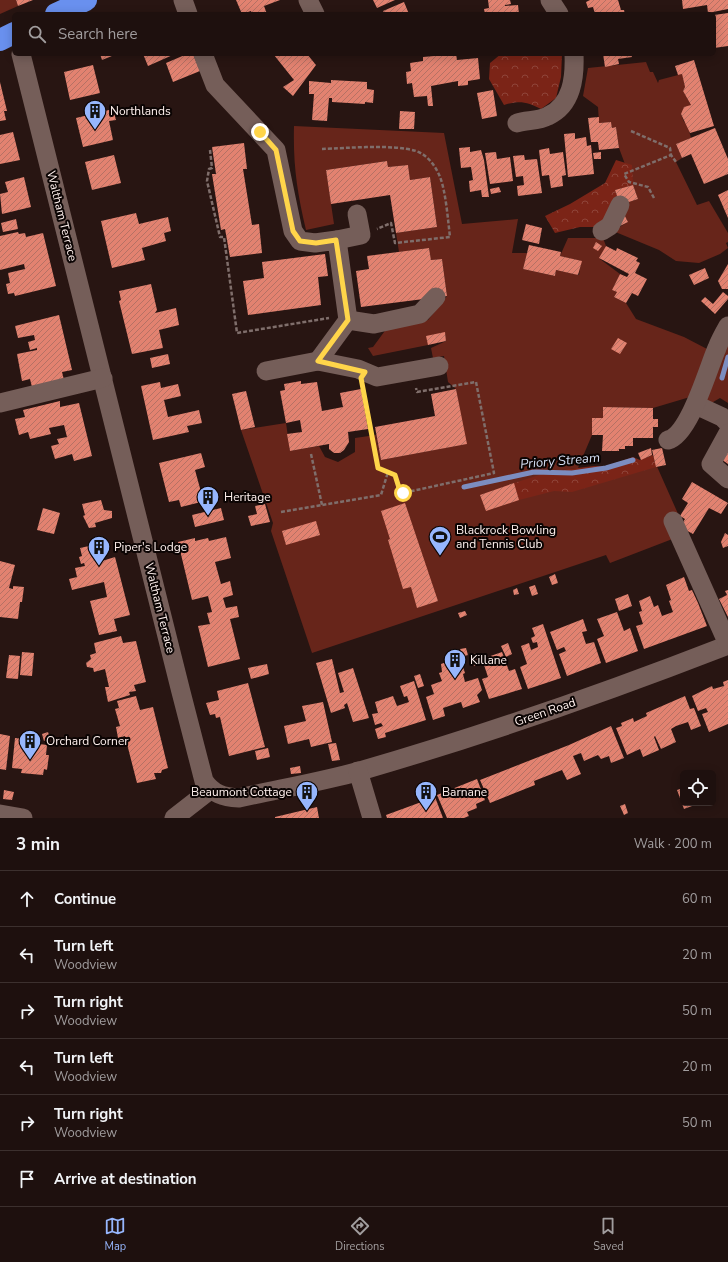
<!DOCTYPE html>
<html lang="en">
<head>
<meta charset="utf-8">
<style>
  body { margin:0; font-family:"Nunito Sans",sans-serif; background:#261917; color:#f1f3f6 }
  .controls { position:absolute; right:12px; bottom:12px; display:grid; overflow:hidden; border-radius:6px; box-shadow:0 2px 10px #0003 }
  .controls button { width:36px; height:36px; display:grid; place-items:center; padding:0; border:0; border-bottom:1px solid #3c302e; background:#1e100e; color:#f1f3f6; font:20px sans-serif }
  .stop { position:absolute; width:12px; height:12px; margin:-9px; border:3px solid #ffd54a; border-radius:50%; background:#fff }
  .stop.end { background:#ffd54a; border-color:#fff; box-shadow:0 1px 4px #0008 }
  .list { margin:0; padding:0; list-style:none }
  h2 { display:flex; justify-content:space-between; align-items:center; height:52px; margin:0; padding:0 16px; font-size:17px }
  h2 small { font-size:13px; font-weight:400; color:#a19d9e }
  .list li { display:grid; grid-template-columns:26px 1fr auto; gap:12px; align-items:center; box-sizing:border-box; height:56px; padding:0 16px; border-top:1px solid #3c302e }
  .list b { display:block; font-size:15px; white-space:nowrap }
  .list p { margin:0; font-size:13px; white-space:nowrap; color:#a19d9e }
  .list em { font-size:13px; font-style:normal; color:#a19d9e }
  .icon { flex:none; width:22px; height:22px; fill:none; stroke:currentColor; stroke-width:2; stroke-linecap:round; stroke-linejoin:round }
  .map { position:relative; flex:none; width:728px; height:818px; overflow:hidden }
  .search { position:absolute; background:#1e100e; box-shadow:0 2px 10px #0003; left:12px; right:12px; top:12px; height:44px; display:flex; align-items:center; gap:10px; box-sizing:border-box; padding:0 14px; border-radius:6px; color:#a19d9e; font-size:15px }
  .sheet { height:388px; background:#1e100e }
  nav { display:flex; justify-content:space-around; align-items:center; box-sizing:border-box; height:56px; border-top:1px solid #3c302e; background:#1e100e; font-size:11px; color:#a19d9e }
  nav a { display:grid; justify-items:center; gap:2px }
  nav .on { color:#96b6fd }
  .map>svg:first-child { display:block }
  .grass { fill:#67251a }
  .forest { fill:url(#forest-crowns) }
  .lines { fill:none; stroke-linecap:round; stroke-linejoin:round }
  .stream { stroke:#7c8dc0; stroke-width:5 }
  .building { fill:url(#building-hatch) }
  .path { stroke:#7f6e6b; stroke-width:2.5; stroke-dasharray:4 2; stroke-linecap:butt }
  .minor { stroke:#755e59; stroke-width:19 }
  .highway { stroke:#6990ee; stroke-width:22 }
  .route { stroke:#ffd54a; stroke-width:5 }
  .labels { text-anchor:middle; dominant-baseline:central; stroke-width:4; stroke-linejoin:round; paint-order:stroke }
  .poi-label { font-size:12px; fill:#fff1ee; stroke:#0b0403; text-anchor:start }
  .street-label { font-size:12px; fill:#fff1ee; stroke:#0b0403 }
  .water-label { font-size:13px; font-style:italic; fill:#d2dcf1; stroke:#0b0403 }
</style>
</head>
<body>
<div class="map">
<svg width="728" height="818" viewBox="0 0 728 818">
  <defs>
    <pattern id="forest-crowns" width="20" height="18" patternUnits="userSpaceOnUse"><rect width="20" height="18" fill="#7b2417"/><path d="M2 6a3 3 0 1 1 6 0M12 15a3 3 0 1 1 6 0" fill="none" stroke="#8f4439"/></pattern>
    <pattern id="building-hatch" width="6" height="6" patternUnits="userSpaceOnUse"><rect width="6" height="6" fill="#e28270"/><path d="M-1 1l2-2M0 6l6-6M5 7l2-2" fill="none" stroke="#b57164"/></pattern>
  </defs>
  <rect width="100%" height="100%" fill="#281512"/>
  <!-- grass -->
  <g class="grass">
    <path d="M0,0H16L18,6L0,14Z"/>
    <path d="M646,62L650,72H653L658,83L659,80L682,74L685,87L683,91L691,105L681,114L684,122L687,123L691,138L676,144L682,158L676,162L697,205L709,201L728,233V242L726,243L728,248L720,254L699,263L676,261L659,250L613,231L628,222L620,205L638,199L619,148L616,127L612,128L611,122L599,123L598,107L583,96L588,68Z"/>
    <path d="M294,126L444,133L462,224L518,219L512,253H527L523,269L555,276L556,270L579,275L581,261L560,256L568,238H603L606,246L600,259L620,274L612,290L617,292L614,297L626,303L636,319L684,337L709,350L690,397L653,408L603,407V418H592V435L578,468L553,471L571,489L655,462L679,516L675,538L610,563L606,555L312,653L271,531L273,523L241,430L286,423L290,451L319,446L325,457L338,462L355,452V438L376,435L381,460L466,444L456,389L448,382L444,356L433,358L431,348L446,341L445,333L428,345L373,356L368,348L373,347L387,328L428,320L447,296L442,259L431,260L429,248L399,252L396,233L437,227L430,177L410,180L408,165L388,167L387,161L326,170L334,224L306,230C297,192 293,165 294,126Z"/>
    <path d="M728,338V403L720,398L708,405L704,403Z"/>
  </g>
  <!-- forest -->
  <g class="forest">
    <path d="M501,54H562L561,77L556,98L541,109C528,102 519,100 504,105L489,79L490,63Z"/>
    <path d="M616,160L632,165L633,185L615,190L620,205L599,227H580L555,233L545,216L570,204L605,183Z"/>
    <path d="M653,455L656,467L572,492L554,491L519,500L514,483L552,471L594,466H607L633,457L640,460Z"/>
  </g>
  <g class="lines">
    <!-- stream -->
    <g class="stream">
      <path d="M722,378L728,357"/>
      <path d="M464,487L534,472L572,473L606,468L633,460"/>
    </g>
  </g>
  <!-- building -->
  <g class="building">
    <path d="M16,0H33L18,6Z"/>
    <path d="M236,0H280L264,6L267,14H252L251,11L242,14Z"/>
    <path d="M373,0H395L377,8Z"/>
    <path d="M488,0H510L511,4L505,5V6L518,5L519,14H485L484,9L489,8Z"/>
    <path d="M590,0H618L621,10H624L625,14H595L593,7L588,8L586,2Z"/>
    <path d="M682,0H728V9L708,13L707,5L683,9Z"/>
    <path d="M404,2L409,14H385L383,11Z"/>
    <path d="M482,12V14H472V13Z"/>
    <path d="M728,13V46L714,48V15Z"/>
    <path d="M100,54H111L112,56L102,60Z"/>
    <path d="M143,54H175L148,66Z"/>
    <path d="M187,54H193L200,71L173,82L166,63Z"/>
    <path d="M307,54L316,65L293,96L283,87L294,80L274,55Z"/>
    <path d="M456,54L457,60L478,58L480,79L468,81V85L458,86V81L431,86L433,106H428L427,96L414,97L412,83L407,84L406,72L411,71L410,63L423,61V57Z"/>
    <path d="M603,54H631L632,57L618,59L619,64L605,67Z"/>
    <path d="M694,60L714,126L690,133L681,114L684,107L691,105L683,91L685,87L682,74L678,75L675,66Z"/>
    <path d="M93,65L100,93L70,100L64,72Z"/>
    <path d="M331,80L367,82V89L374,90L373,103L365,102V104L332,102V98H329L327,121L312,120L314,94H309V81L331,83Z"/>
    <path d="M0,82L7,111H4L6,120L0,121Z"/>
    <path d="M493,90L497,116L482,119L477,93Z"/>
    <path d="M113,109L116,120L109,121L113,140L83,147L76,118Z"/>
    <path d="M400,111L415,112L414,129H399Z"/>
    <path d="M599,117V123L611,122L612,128L616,127L619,148L599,150L598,142H591L588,118Z"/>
    <path d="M715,128L728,159V174L704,184L691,154L682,158L676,144Z"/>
    <path d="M13,132L20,160L0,164V135Z"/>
    <path d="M575,133V139L586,137L587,146L591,145L594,174L568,177L564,134Z"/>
    <path d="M244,143L247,169H243L252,225L259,224L262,253L230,257L225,229L221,230L212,174H216L212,147Z"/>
    <path d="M470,147V152L481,150L484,160L489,197H482L481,190L470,192L469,181L473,180L471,167L461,168L459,148Z"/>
    <path d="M549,148L550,154L563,152L566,175L562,176L563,186L551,188L549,175L542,176L539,150Z"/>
    <path d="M496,152L497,159L510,157L513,181L490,184L485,153Z"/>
    <path d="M601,152V159H594L593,153Z"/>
    <path d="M114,155L121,183L92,190L85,162Z"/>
    <path d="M524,155L525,160L537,159L542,193L518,196L517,186L524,185L523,176L516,177L513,156Z"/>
    <path d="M387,161L388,167L408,165L410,180L430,177L437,227L396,233L390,195L331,204L326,170Z"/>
    <path d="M24,177L31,207L2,214L0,194L8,192L5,182Z"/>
    <path d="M633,185L638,199L620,205L615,190Z"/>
    <path d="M499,187L501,192L491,194L490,189Z"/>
    <path d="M728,190V218L718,195Z"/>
    <path d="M136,213L139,224L168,217L171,231L164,233L166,241L142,248L145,260L112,268L101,221Z"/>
    <path d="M624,214L628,222L620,226Z"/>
    <path d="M16,219L18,229L3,232L1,223Z"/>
    <path d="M526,224L542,228L539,244L522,240Z"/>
    <path d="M18,232L19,234L25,233L26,237L43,233L56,286L15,296L14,293L8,294L6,284L10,283L8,273L25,269L24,264L0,270V236Z"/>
    <path d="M596,242L602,246L598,251L593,248Z"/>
    <path d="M529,245L561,252L560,256L582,261L578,275L556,270L555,276L523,269Z"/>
    <path d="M606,246L616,251L617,248L638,258L636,261L640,263L635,273L647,279L638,296L632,293L626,303L614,297L617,292L612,290L620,274L627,277L629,274L599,258Z"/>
    <path d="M429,248L431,260L442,259L447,296L361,307L356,271L369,269L367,256Z"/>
    <path d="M325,254L328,276L318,277L321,305L248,315L243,281L264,278L262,262Z"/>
    <path d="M728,264V289H722L718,281Z"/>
    <path d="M705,268L709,278L694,285L689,275Z"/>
    <path d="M151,284L157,310L155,313L176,308L179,325L159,330L163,348L132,354L119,301L121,300L119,291Z"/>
    <path d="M723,292L728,296V299L715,314L701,301L705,297L713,304Z"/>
    <path d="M59,315L72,370L62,372L64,380L32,387L30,379L22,381L17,354L37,350V348L30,350L28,342L35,340L34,335L18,338L15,326Z"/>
    <path d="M445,332L446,341L428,345L426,336Z"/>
    <path d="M618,338L627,343L620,354L611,349Z"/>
    <path d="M168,354L170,364L152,368L150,358Z"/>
    <path d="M301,381V384L317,382L322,411L343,407L340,393L361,389L368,429L348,432L349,442L344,450L340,453H334L329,449V444L290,451L287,434L302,432L300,420L286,423L280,391L285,390L284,384Z"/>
    <path d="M160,382L161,388L178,384L181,396L164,400L168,417L199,410L202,423L187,426L189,432L153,440L141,386Z"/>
    <path d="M456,389L467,444L381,460L375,427L435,416L431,394Z"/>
    <path d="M246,391L255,427L241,430L232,394Z"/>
    <path d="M60,401V407L79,403L92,456L74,461L72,454L55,459L51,446L59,444L57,439L67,437L64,425L49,428L51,434L30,439L28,432L19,435L15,419L25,417L23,410Z"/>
    <path d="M603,407L653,408V419H658V427H653V438H633V446H625V449H619V451H602L603,435H592V418H603Z"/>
    <path d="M728,446V464L718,457Z"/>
    <path d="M651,448L652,455L641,460L638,453Z"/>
    <path d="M662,448L666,465L656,467L652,450Z"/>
    <path d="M201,453L205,467L195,470L201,492L215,489L217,498L181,507L179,500L169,502L159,463Z"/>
    <path d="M692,482L728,503L721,514L709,508L693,534L684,529L682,524L685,519L680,516L688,503L682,499Z"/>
    <path d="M514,483L519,500L486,511L480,495Z"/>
    <path d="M101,500L104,510L112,511V518L95,523L96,527L89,528L83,516L85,515L82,504Z"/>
    <path d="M405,503L438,601L417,608L411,587L403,589L388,540L390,539L381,511Z"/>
    <path d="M265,504L270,522L251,526L248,516L257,514L255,506Z"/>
    <path d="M43,508L60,513L54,534L37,530Z"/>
    <path d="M221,508L224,520L195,527L192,515Z"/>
    <path d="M316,521L320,535L286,545L282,531Z"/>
    <path d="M725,533L728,535V546L723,548L721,542Z"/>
    <path d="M226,537L231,558L215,562L221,584L230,581L233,595L223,598L226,608L237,606L239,617L230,619L240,659L208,667L198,626L210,624L207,613L212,612L208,596L192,600L178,542L195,538V541L208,538L209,541Z"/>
    <path d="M98,544L102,561L115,557L130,615L114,619L117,631L99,635L90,601L107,597L104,582L72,590L69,579L77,577L75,568L85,566L84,563L81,564L79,557L82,556L80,548Z"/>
    <path d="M0,561L15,565L9,588L13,589V586L24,587L22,602H20L18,619L0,617Z"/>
    <path d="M555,574L558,583L552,585L549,577Z"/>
    <path d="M684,577L689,591L692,590L698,603L707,626L644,649L636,626L643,624L639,612L642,611L639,601L650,596L654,607L658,605L662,616L673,612L669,601L671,600L666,585Z"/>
    <path d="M535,585L538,594L532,596L529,587Z"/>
    <path d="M517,588L519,594L514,595L513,590Z"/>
    <path d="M728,590V617L719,599L727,595L725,591Z"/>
    <path d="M628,594L632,606L619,611L615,599Z"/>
    <path d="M465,611L467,615L460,618L458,613Z"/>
    <path d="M617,612L624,631L630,628L638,651L606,663L597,639L604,636L597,619Z"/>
    <path d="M583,619L587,631L582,632L586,644L594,642L601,663L567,676L559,654L566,651L564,647L557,650L550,632Z"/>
    <path d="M543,624L561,678L528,689L520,667L527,664L521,646L529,643L531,650L538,647L537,642L533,643L531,638L535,636L532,628Z"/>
    <path d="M121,636L123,643L136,641L146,682L134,685L136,691L129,692L130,695L108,702L105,687H109L105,669L94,672L93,668L87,667L86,663L91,659L90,655L96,653L94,643Z"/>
    <path d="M508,643L512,654L506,657L501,646Z"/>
    <path d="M466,648L468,655L462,657L460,649Z"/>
    <path d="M22,652L34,653L32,676L20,675Z"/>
    <path d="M458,652L465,673L463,674L465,682L478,678L482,690L477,695L480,702L463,708L461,702L443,708L445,716L433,720L426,697L434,694L431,685L442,681L439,673L442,672L441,664L449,661L447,656Z"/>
    <path d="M502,652L509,671L515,669L522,689L489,699L482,679L488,677L482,659Z"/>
    <path d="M477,653L481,665L474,666L470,655Z"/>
    <path d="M9,655L20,656L18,679L6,678Z"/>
    <path d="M332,659L340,693L344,692L338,673L353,668L369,718L353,722L347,703L344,705L345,708L331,713L316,663Z"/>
    <path d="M267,664L269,674L251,679L248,668Z"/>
    <path d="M420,674L424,686L418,688L414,676Z"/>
    <path d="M728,680V724L709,732L702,714L708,712L706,708L698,711L692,696L712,686L713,689L724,686L723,682Z"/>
    <path d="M414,681L426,720L385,733L386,737L378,739L375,729L383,726L381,723L375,725L372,714L378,713L375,702L393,696L397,706L409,702L407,696L404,697L400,686Z"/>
    <path d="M248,683L265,747L229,756L220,717L216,718L215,714L210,715L206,703L219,700L217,691Z"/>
    <path d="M136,696L140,710L153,707L168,768L162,770L161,773H154L156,779L137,783L125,736L118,738L116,727L120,726L115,709L119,708L117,701Z"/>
    <path d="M685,696L690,709L694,708L701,726L691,730L688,722L676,726L671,729L676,742L661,749L655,736L654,737L659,750L643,757L640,749L627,755L616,728L622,726L621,723L633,718L634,722L647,716L646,713Z"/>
    <path d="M323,702L332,742L311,747L309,739L288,744L284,726L306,721L302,706Z"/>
    <path d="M611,726L624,758L611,763L609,756L601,759L598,755L584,761L581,753L573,756L581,774L567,780L562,770L534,781L535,785L490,803L480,780L569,745Z"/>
    <path d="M48,732L50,739L44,741L42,734Z"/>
    <path d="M0,734L10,736L6,770L0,769Z"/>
    <path d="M15,738L33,740L32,743L47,745L46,755H49L47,770L44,769L43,775L21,773L22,769L12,768Z"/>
    <path d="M336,743L340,760L332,761L328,744Z"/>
    <path d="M268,748L270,757L257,760L255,751Z"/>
    <path d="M300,766L301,773L291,774L290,768Z"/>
    <path d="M477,779L485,800L476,804L477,808L467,812L469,816L464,818H447L437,795Z"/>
    <path d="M683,788V803H691L692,806L684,809L677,790Z"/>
    <path d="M4,790L14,792L12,800L3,799Z"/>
    <path d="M435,797L443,818H387L386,815Z"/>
    <path d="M625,804L628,813L624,815L620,806Z"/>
    <path d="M317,807L319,818H275V817Z"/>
  </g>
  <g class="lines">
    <!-- path -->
    <g class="path">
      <path d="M631,131L670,148L671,155L676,162"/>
      <path d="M322,149C348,148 393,144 416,151C428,155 436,167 440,177C446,192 448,221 450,237L395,243L391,223L377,229"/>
      <path d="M210,150L212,168L209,169L207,181L220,237H224L237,333L329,318"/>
      <path d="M654,198L648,187L629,182L624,174L671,155"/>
      <path d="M363,390L378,468L395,475L400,491L403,493L494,473L476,382L417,392L416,388"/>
      <path d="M311,454L322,505"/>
      <path d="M281,512L381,495L388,472"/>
    </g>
    <!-- minor -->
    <g class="minor">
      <path d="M183,0L188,14"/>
      <path d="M308,0L315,14"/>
      <path d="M550,0L559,14"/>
      <path d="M21,54L181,692L204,781C213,794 223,797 239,798C279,789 320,782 360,771C485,735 607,692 728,645"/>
      <path d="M203,54L215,85L276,150L293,231L300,241L315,243L337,240L348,320L318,361"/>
      <path d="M517,123C527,120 539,121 548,116C572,105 575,78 574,54"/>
      <path d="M602,231L610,226L620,205"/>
      <path d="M337,240L361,235L357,214"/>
      <path d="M348,320L374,324L420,314L436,297"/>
      <path d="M266,371L318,361L358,369L377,377L439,366"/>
      <path d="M0,403L103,378"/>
      <path d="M696,405L722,417L728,423"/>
      <path d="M728,433L711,464L728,479"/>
      <path d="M668,440C690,434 708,368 717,348C720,340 724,333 728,326"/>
      <path d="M673,521L728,644"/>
      <path d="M358,771L372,818"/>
      <path d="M0,814L23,818"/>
      <path d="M174,818L210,790"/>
    </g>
    <!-- highway -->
    <g class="highway">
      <path d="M56,14L86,0"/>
      <path d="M0,40L14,33"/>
    </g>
  </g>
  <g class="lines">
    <!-- route -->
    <path class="route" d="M260,132L276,150L293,231L300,241L316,243L336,240L348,320L318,361L365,372L361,378L378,468L395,475L400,491L403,493"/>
  </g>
  <!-- icons -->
  <defs>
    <g id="building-pin" transform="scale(1.15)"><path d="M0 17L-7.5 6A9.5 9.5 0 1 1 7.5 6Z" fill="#96b6fd" stroke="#0b0403"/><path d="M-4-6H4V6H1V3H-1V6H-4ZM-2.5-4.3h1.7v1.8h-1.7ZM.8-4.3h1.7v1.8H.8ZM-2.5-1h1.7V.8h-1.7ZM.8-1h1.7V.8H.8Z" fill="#111"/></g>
    <g id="stadium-pin" transform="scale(1.15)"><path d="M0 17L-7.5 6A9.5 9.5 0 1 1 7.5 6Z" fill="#96b6fd" stroke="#0b0403"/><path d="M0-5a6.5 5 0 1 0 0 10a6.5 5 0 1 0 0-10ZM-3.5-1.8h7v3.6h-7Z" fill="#111"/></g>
  </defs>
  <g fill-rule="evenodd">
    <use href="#building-pin" x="95" y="111"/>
    <use href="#building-pin" x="208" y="497"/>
    <use href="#stadium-pin" x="440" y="537"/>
    <use href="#building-pin" x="99" y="547"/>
    <use href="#building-pin" x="455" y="660"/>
    <use href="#building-pin" x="30" y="741"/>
    <use href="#building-pin" x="307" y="792"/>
    <use href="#building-pin" x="426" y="792"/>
  </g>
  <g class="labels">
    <!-- poi labels -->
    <g class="poi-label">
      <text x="110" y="111">Northlands</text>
      <text x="224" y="497">Heritage</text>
      <text x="456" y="530">Blackrock Bowling<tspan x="456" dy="14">and Tennis Club</tspan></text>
      <text x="114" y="547">Piper's Lodge</text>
      <text x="470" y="660">Killane</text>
      <text x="46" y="741">Orchard Corner</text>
      <text x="292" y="792" text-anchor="end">Beaumont Cottage</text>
      <text x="442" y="792">Barnane</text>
    </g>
    <!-- street labels -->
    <g class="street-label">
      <text transform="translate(62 216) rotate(76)">Waltham Terrace</text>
      <text transform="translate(160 608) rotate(76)">Waltham Terrace</text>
      <text transform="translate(545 712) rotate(-19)">Green Road</text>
    </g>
    <!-- water labels -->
    <g class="water-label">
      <text transform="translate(560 461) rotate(-5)">Priory Stream</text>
    </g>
  </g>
</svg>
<div class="controls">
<button><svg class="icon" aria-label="locate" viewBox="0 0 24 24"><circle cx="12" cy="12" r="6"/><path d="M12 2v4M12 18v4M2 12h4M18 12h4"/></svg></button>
</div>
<div class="stop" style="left:403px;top:493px"></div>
<div class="stop end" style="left:260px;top:132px"></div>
<div class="search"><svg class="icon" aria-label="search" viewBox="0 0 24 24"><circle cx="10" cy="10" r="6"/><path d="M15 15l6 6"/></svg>Search here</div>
</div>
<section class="sheet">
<h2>3 min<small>Walk · 200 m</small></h2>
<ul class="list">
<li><svg class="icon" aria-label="ahead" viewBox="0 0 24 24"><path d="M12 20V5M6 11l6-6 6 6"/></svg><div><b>Continue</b></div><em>60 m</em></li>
<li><svg class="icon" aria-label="left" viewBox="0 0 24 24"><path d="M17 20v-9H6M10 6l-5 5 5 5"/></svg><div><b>Turn left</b><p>Woodview</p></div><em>20 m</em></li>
<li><svg class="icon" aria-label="right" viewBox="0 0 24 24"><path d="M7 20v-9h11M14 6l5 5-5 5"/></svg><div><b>Turn right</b><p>Woodview</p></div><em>50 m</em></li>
<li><svg class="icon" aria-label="left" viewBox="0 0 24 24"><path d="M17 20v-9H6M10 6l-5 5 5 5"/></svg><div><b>Turn left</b><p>Woodview</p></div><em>20 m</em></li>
<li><svg class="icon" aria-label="right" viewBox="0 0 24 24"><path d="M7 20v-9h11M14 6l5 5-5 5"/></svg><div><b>Turn right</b><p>Woodview</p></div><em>50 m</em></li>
<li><svg class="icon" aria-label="arrive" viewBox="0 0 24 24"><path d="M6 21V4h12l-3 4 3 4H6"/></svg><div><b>Arrive at destination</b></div></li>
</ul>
</section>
<nav>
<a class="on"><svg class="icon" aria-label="map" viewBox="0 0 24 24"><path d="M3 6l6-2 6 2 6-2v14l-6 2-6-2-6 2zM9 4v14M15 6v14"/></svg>Map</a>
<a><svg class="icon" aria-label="directions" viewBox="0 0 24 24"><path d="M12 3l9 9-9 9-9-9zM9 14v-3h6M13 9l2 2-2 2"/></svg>Directions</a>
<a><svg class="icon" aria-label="saved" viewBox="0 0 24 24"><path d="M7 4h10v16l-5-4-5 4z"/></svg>Saved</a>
</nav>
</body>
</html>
